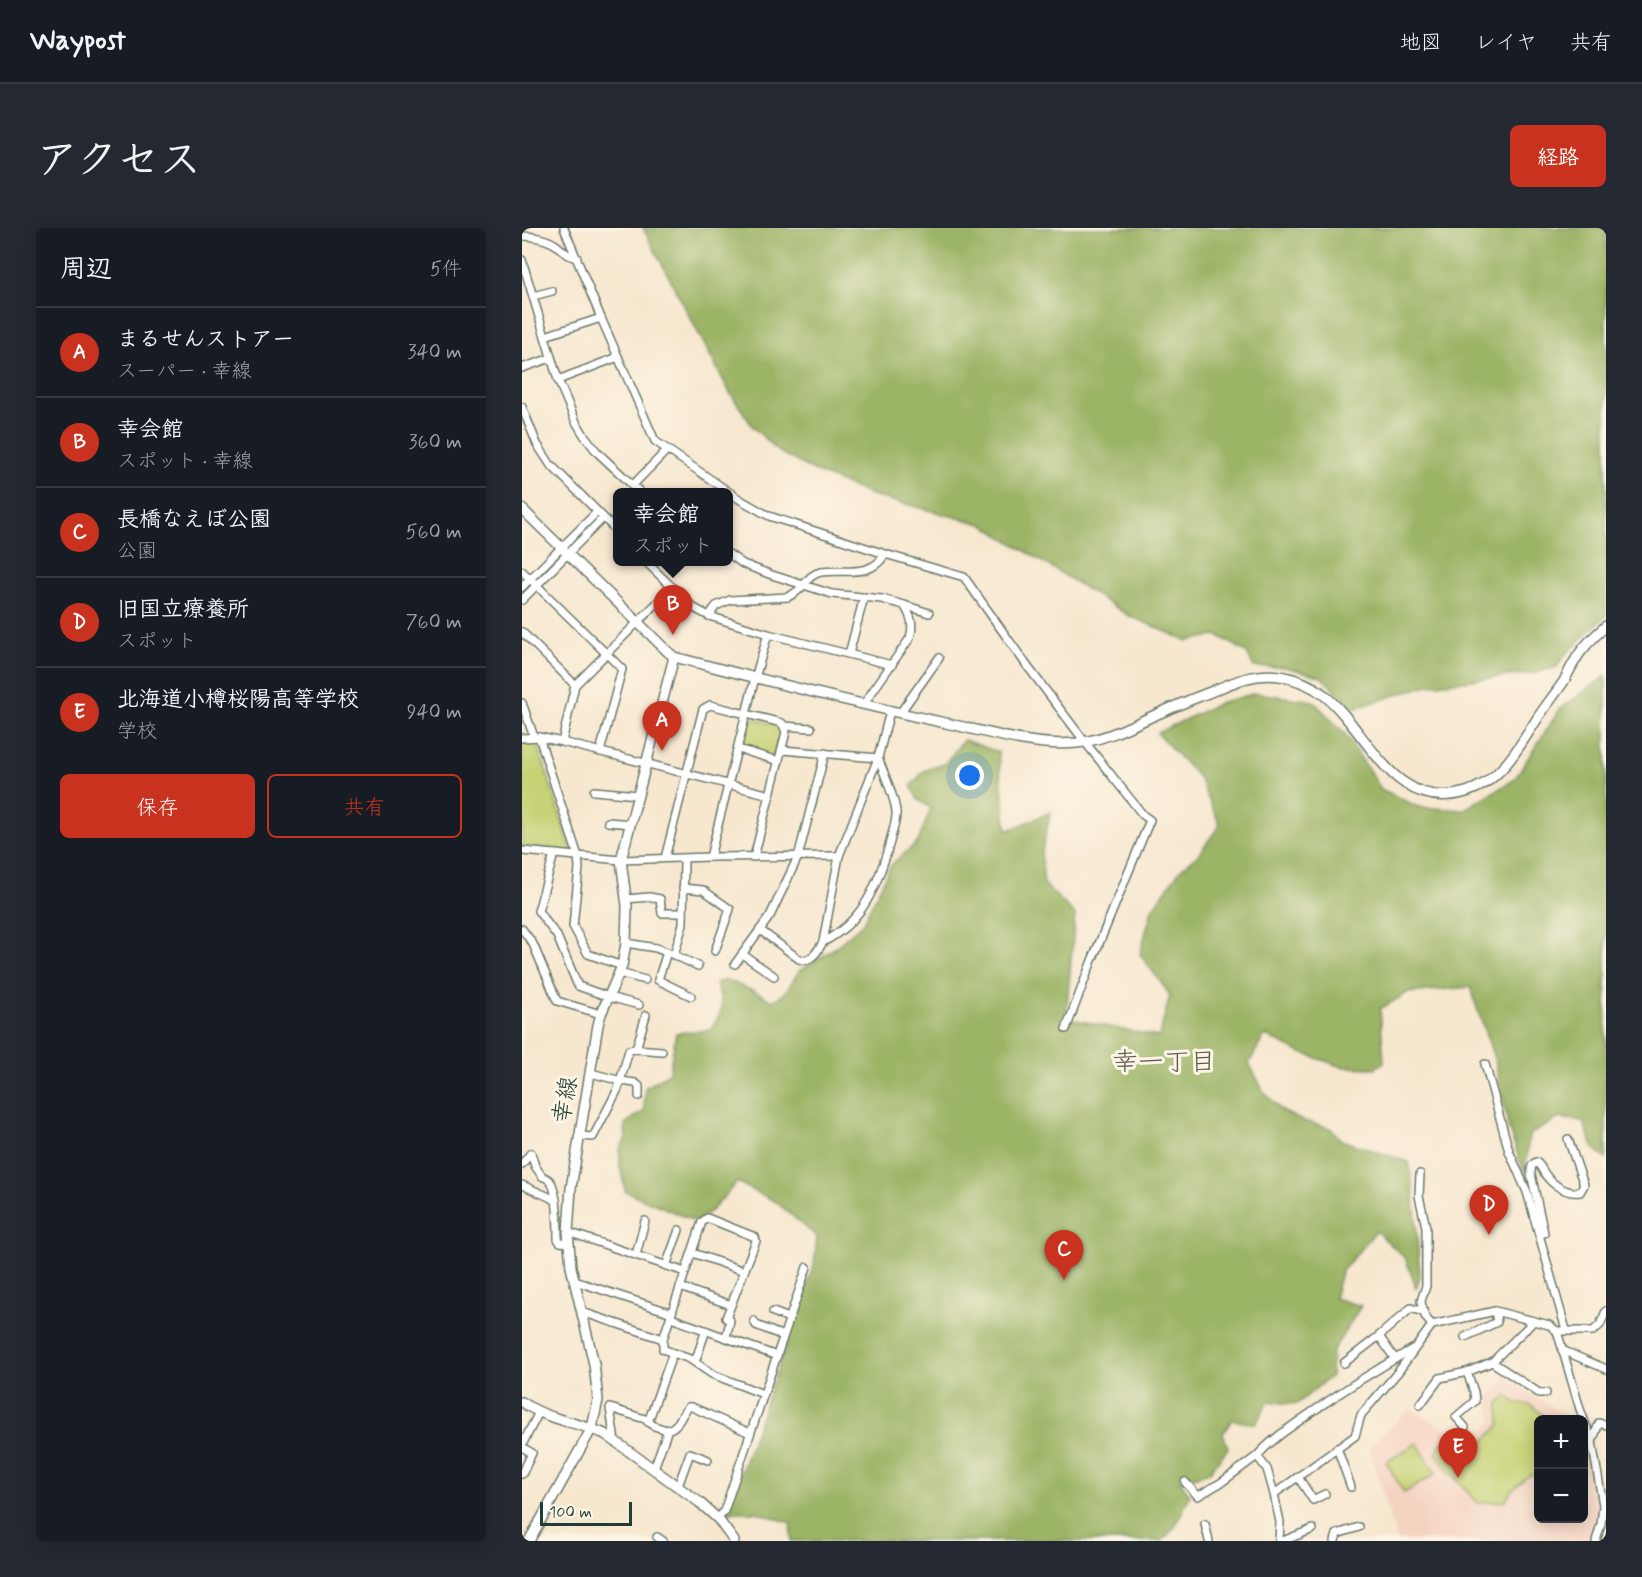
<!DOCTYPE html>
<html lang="ja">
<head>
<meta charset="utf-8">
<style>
  body { margin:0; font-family:Mynerve,"Klee One",sans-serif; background:#242831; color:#f1f3f6 }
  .controls { position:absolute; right:18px; bottom:18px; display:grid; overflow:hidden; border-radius:9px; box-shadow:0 3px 15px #0003 }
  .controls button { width:54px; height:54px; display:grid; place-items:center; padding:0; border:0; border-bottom:2px solid #363941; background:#171b24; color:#f1f3f6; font:30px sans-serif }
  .scale { position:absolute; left:18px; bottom:15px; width:92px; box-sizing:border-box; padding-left:6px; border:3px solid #1f3d34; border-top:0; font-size:16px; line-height:21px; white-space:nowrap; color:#1f3d34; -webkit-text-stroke:4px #fcf5e5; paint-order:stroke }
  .you { position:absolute; left:448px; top:548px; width:21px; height:21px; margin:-15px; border:4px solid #fff; border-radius:50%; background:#1a73e8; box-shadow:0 0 0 9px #1a73e833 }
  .badge { display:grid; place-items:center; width:39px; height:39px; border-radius:50%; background:#c8321e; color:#fff; font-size:20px; font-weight:700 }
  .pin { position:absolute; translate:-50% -50px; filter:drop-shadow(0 2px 3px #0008) }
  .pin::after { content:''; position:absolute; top:32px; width:21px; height:18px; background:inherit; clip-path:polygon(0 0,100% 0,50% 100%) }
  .popup { position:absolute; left:91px; top:260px; width:120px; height:78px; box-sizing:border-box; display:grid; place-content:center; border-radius:9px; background:#171b24; filter:drop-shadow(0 2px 4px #0005); font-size:20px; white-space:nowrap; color:#9ea1a6 }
  .popup b { font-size:22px; color:#f1f3f6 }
  .popup::after { content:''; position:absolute; left:50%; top:100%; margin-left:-12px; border:12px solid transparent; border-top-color:#171b24 }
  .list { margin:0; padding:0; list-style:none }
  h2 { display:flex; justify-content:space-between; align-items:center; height:78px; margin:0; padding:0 24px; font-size:26px }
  h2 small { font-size:20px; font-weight:400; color:#9ea1a6 }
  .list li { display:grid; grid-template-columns:39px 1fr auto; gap:18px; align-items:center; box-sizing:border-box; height:90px; padding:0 24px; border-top:2px solid #363941 }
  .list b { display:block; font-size:22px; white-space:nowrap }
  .list p { margin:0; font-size:20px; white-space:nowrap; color:#9ea1a6 }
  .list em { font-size:20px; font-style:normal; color:#9ea1a6 }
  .actions { display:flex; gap:12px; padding:18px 24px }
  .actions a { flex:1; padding:14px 0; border:2px solid #c8321e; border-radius:9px; text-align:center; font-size:21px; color:#c8321e }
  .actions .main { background:#c8321e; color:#fff }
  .map { position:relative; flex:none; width:1084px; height:1313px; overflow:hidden; border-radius:9px }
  header { display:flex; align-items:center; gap:36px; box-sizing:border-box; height:84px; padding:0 30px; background:#171b24; border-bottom:2px solid #363941 }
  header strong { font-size:28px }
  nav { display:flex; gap:33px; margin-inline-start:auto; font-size:21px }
  .intro { display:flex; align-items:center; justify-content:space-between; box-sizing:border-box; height:144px; padding:0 36px }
  h1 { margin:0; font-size:42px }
  .button { padding:15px 27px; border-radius:9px; background:#c8321e; color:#fff; font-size:21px; font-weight:700 }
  main { display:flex; gap:36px; padding:0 36px }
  aside { flex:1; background:#171b24; border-radius:9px; box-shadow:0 3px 15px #0003 }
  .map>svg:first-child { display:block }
  .built { fill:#f5d3c1 }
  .green { fill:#c6d274; stroke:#728854; stroke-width:1.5 }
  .forest { fill:#9cb466; stroke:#5e784d; stroke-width:1.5 }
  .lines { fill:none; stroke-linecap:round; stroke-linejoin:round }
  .minor-casing { stroke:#6b786a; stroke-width:10 }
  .tertiary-casing { stroke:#6b786a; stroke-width:12 }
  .minor { stroke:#fff; stroke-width:7 }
  .tertiary { stroke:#fff; stroke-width:9 }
  .labels { text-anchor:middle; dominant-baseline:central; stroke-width:6; stroke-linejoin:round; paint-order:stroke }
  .street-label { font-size:24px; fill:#1f3d34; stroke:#fcf5e5 }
  .neighbourhood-label { font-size:26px; fill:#5c5d50; stroke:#fcf5e5 }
</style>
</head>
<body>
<header>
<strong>Waypost</strong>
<nav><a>地図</a><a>レイヤ</a><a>共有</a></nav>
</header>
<div class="intro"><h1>アクセス</h1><a class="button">経路</a></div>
<main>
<aside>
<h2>周辺<small>5件</small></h2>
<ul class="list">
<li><span class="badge">A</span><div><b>まるせんストアー</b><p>スーパー · 幸線</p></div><em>340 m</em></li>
<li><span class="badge">B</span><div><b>幸会館</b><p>スポット · 幸線</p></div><em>360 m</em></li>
<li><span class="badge">C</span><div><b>長橋なえぼ公園</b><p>公園</p></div><em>560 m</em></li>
<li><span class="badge">D</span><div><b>旧国立療養所</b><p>スポット</p></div><em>760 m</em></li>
<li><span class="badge">E</span><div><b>北海道小樽桜陽高等学校</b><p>学校</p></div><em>940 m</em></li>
</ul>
<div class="actions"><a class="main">保存</a><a>共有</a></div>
</aside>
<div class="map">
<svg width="1084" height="1313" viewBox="0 0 1084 1313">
  <rect width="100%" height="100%" fill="#fcf5e5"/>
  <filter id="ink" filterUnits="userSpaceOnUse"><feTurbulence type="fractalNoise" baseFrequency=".0167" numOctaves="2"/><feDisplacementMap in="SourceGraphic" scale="12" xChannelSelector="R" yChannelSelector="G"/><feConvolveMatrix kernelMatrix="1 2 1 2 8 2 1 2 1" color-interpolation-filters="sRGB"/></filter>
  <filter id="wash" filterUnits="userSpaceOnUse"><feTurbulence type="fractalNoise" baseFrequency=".008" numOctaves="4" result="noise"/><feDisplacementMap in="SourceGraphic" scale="24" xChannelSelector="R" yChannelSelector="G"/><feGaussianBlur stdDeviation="1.35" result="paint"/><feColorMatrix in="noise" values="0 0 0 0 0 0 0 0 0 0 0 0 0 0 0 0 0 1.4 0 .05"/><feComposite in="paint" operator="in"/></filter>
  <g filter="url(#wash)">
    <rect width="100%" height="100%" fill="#f7e7cf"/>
    <!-- built -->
    <path class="built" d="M984,1150L1048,1190H1057V1191L1017,1192V1290H1062V1211L1077,1281L1067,1313H875L847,1219L888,1181L950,1213L971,1194L966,1171Z"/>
    <!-- green -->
    <g class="green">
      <path d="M229,490L258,498L261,504L254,529L220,519L227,492Z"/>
      <path d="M15,514L50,624L0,619V515Z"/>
      <path d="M985,1167L994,1175L1009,1177L1025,1191L1017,1192L1016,1246L1007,1247L989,1263L983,1273L956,1275L924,1240L914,1225L919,1215L948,1227L978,1197L977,1175Z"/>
      <path d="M895,1215L914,1246L882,1265L864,1234Z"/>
    </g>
    <!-- forest -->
    <g class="forest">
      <path d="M121,0H1084V388L1041,429L1035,439L1012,445L906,457L833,480L798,448L762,439H732L724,424L695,407L665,413L606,387L460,296L352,268L290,242L257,224L231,199L207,163Z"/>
      <path d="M1084,448V931L1071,919L1061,893L1037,890L1007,907L1003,947L987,902L974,836L948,759L885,765L858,781L862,834L853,840L821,839L777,824L743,807L727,835L742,864L760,883L778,892L808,900L819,912L887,934L892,967L898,1049L894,1060L884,1031L854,1003L819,1044L812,1070L839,1078L810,1124L809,1148L775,1176L746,1174L734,1196L710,1192L701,1205L706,1220L687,1244L658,1253L668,1267L653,1299L640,1313H269V1295L234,1284H205L292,1037L295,1009L254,974L215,954L191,981L174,994L103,963L98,938V921L104,911L103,896L122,883L123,860L147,845L154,805L188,802C203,781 202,779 194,755L204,752L234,764L250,773L263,765L277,743L314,719L341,695L369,637L396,614L409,580L396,572L389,558L402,543L422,536L442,512L476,524L485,603L529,584L519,626L522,656L553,686L544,790L637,809L648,767L618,726L630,681L659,641L676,627L698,597L677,550L635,505L700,474L734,465L791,473L824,507L859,561L896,579L941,582L992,552L1038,481Z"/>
    </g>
  </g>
  <g filter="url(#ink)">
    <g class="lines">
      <!-- minor casing -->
      <g class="minor-casing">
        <g id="minor">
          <path d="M42,0L79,90L133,213L217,271L247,288L363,326L442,349L506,439L563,514L621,587L628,592L569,735L544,801"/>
          <path d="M0,8C10,8 26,11 34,17C43,24 44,27 55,30"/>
          <path d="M0,32L36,152L54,194L62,207L75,224L118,264"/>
          <path d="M11,68L30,63"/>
          <path d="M23,108L79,90"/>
          <path d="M0,140L29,130"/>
          <path d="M36,152L96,129"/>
          <path d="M0,179L15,216L28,236L96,304"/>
          <path d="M110,258L145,222"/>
          <path d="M207,326L221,336L250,347L310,366L360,371L382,377C389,388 392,396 388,410L341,477"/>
          <path d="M124,334L172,380L187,388L246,406L370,437"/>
          <path d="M0,343L100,441L78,524"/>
          <path d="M0,359L75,284"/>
          <path d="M0,372L81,290"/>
          <path d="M382,377L407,385"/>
          <path d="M187,388L194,378L208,372L266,369C269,367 272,366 274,364C283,358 287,346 299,344C322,341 350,350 363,326"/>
          <path d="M0,404L53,457"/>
          <path d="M327,426L342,369"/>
          <path d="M0,475L12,509"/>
          <path d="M378,485L417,430"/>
          <path d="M262,498L289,500"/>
          <path d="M17,509L56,628L57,640L51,698L66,726L100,738"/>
          <path d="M0,510L17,509L40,514L248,567"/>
          <path d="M40,514L53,457L150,360"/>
          <path d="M216,521L257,533"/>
          <path d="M260,522L356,530C362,546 372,567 374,583C375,593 370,604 368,614C356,656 342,693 301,714"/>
          <path d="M72,563L116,567"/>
          <path d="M86,594L109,596"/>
          <path d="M0,623L99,632L188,629L317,628"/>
          <path d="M32,626L16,683L35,708L56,758L87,769L117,777"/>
          <path d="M188,629L233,450L246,406"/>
          <path d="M143,630L181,481L188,477L260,495L264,504L232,629"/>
          <path d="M161,660L181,662L208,681L193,723"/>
          <path d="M104,671L127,669L138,671L140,685H161"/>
          <path d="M0,701L11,716L35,773L79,786"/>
          <path d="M238,702L277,731C288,736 296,723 301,714L317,628L356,530L368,483"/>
          <path d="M104,715L134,720L152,727L161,696L162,631"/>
          <path d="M145,724L136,752L169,768"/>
          <path d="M220,726L252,748"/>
          <path d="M152,727L176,738"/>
          <path d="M213,736L248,688L276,629L303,525"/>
          <path d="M97,745L123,752"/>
          <path d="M114,821L124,787"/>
          <path d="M963,836L987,923L1005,964L1044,1102"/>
          <path d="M69,845L99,853L113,855L117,858V868"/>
          <path d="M58,908L71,909L96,861L107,822L114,821L140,823"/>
          <path d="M9,925L13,938L20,948C23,950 26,950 28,953C36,962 36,998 36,1011L38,1014L47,1015"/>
          <path d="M0,936L9,925"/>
          <path d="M898,946L897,968L904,999V1058L899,1073L900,1080L904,1090L910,1097"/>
          <path d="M0,957L34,972"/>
          <path d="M46,1004L163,1044"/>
          <path d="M1017,1007L1022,1005L1009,946C1009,940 1009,937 1014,934C1019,937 1019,941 1023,946C1030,957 1045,966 1058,964L1062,957L1046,911"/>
          <path d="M171,1025L222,1043"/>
          <path d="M114,1027L123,993"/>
          <path d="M144,1038L157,1002"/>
          <path d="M53,1053L150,1085"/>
          <path d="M158,1059L209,1077"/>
          <path d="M60,1084L141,1111"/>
          <path d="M251,1084L267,1090"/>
          <path d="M149,1090L255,1128"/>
          <path d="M232,1093L234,1097L261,1108"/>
          <path d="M1035,1103L1058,1181L1070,1214L1081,1277L1079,1296L1074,1313"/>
          <path d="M857,1108L889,1080L901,1084"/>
          <path d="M943,1109L975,1094L973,1083"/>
          <path d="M1040,1122L1084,1141"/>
          <path d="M151,1125L168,1131L190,1146L241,1166"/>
          <path d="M173,1134L184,1102"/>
          <path d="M970,1134L1017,1165H1024"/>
          <path d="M822,1135L857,1108L873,1131"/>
          <path d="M898,1177L918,1150L945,1144L970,1134L1012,1093"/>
          <path d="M126,1194L151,1125L141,1121V1111L180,994L185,990L233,1009L234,1013L204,1090L208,1093L204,1109"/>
          <path d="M943,1199L934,1189L953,1173L952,1164L945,1144"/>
          <path d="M93,1214L88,1180L123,1191L132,1198L145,1202C158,1198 158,1188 166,1179H170L228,1205"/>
          <path d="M1070,1214L1077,1195L1084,1197"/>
          <path d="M0,1217L17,1184"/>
          <path d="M0,1219L10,1225L0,1246"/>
          <path d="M815,1220L829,1259"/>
          <path d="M132,1240L144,1207L145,1202"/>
          <path d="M776,1249L791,1272L803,1266"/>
          <path d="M663,1254L676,1268L700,1254L735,1228"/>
          <path d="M156,1258L168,1225L186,1232"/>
          <path d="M752,1266L833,1208L839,1187L876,1144L910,1097L973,1083L1027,1097L1035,1103H1071L1078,1097L1084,1083"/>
          <path d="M196,1291L202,1283L285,1039"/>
          <path d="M683,1296L687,1313"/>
          <path d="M135,1309L141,1313"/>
          <path d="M757,1313L758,1294L752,1266L745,1241L735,1228C751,1210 770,1198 790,1184C823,1161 857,1140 892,1120"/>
          <path d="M761,1313L791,1301"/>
          <path d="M813,1313L815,1306L837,1299"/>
        </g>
      </g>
      <!-- tertiary casing -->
      <g class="tertiary-casing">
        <g id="tertiary">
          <path d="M0,281L144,422L152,429L160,431C249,454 338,477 428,496C470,505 512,519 555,515C581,512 607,499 631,488C649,480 667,472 686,465C709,455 732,444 758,448C774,451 790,457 802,467C847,503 871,586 944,564C979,554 998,517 1017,488C1025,476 1034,465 1042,453C1048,442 1053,430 1061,421C1068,412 1076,405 1084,398"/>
          <path d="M0,1174C25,1192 56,1194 83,1206L177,1274L196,1291L212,1313"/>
          <path d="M7,1313L70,1200L76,1172L72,1136L49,1039L46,1004L49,960L76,797L79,786L100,738L104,715L105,678L99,632L152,429"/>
        </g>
      </g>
      <!-- minor -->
      <use href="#minor" class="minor"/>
      <!-- tertiary -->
      <use href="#tertiary" class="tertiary"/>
    </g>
  </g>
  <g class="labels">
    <!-- street labels -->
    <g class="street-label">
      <text transform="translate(44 872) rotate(-80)">幸線</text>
    </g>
    <!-- neighbourhood labels -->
    <g class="neighbourhood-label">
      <text x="642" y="835">幸一丁目</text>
    </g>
  </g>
</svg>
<div class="controls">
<button>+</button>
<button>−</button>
</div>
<div class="scale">100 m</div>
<div class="you"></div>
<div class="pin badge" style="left:140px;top:523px">A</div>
<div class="pin badge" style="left:151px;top:407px">B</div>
<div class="popup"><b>幸会館</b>スポット</div>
<div class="pin badge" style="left:542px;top:1052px">C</div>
<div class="pin badge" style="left:967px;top:1007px">D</div>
<div class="pin badge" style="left:936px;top:1250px">E</div>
</div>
</main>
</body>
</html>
